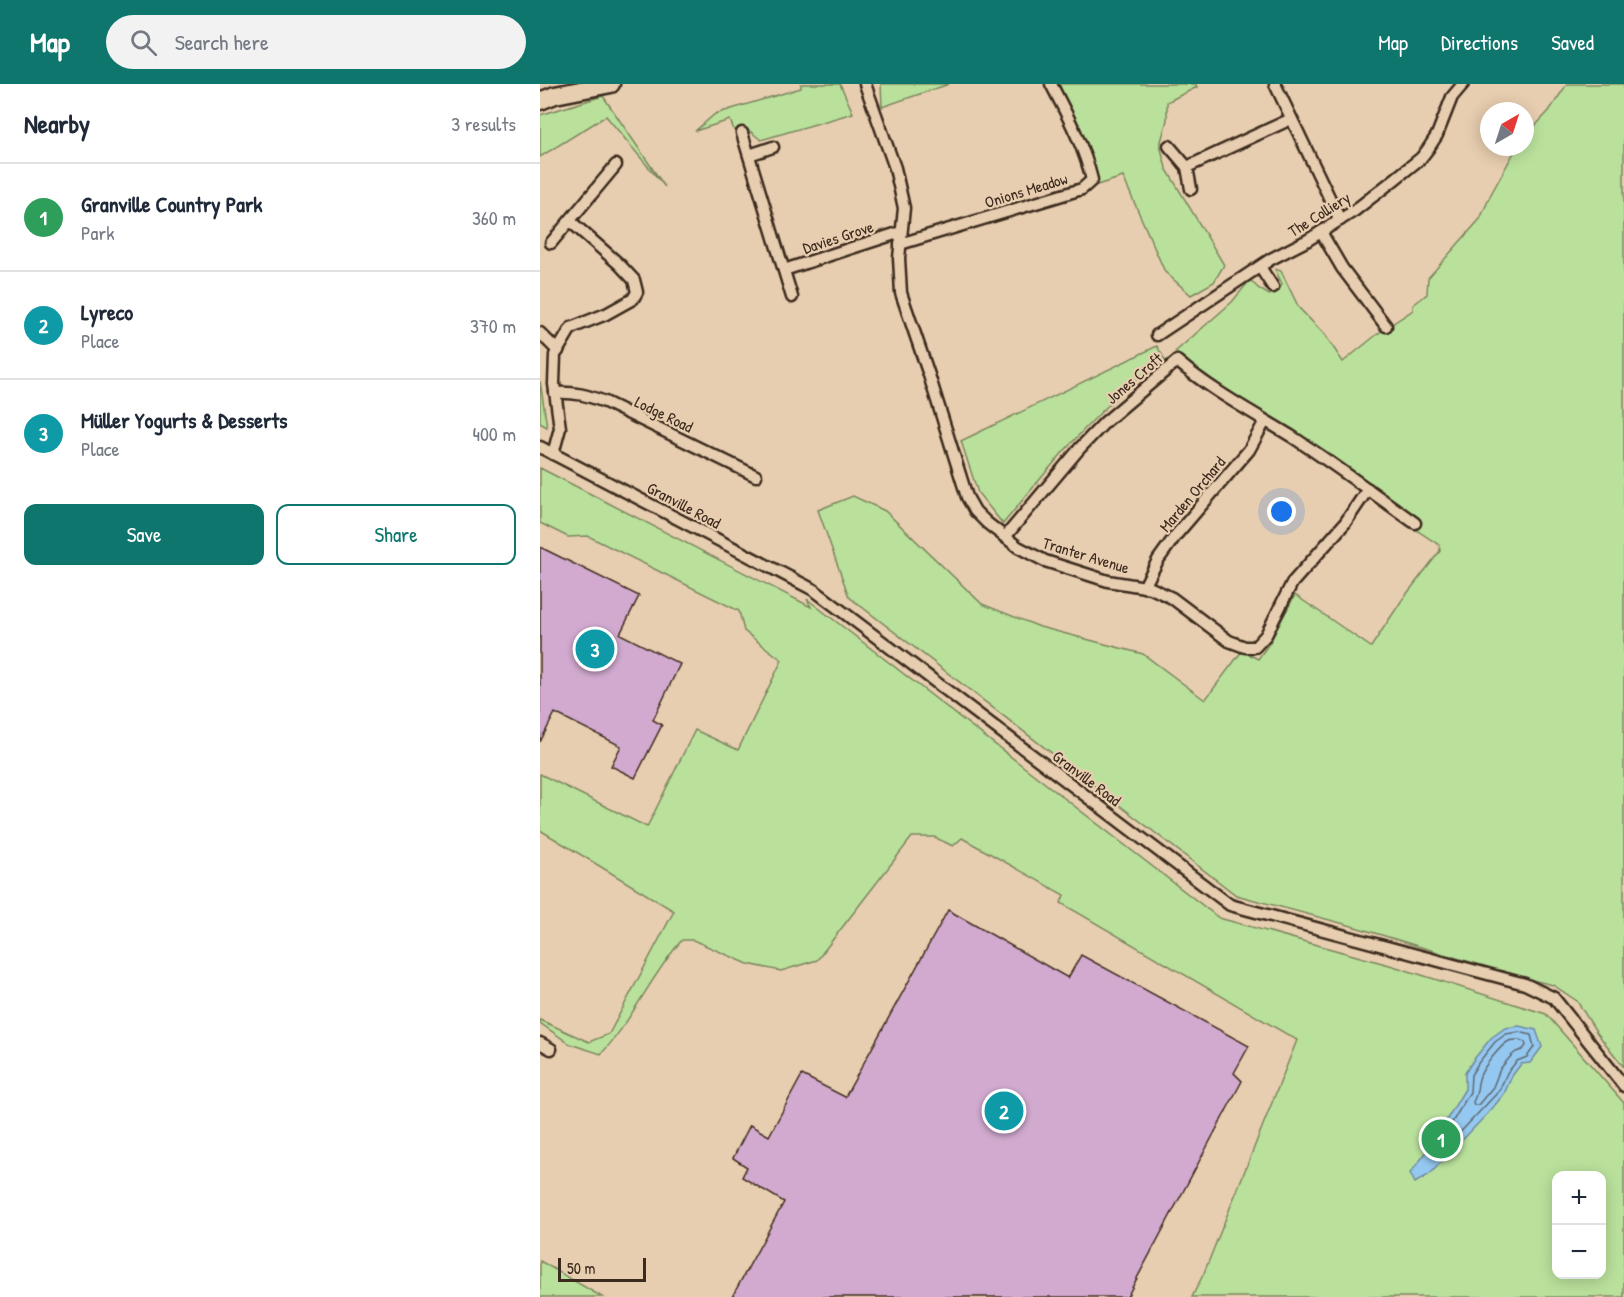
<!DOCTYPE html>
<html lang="en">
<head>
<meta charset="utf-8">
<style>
  body { margin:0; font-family:"Patrick Hand",sans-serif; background:#f2f2f3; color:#1f2937 }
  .controls { position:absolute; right:18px; bottom:18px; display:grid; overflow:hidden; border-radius:12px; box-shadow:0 3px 15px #0003 }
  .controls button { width:54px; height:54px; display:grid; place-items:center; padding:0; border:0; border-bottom:2px solid #e0e1e3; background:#fff; color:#1f2937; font:30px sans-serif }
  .compass { position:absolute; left:940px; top:18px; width:54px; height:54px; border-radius:50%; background:#fff; box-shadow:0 3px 15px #0003; rotate:39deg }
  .scale { position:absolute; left:18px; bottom:15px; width:88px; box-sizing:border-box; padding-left:6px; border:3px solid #3b2a1e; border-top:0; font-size:16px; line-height:21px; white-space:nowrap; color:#3b2a1e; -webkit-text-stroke:4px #e8ceb0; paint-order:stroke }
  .you { position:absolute; left:742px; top:428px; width:21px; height:21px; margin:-15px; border:4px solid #fff; border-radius:50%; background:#1a73e8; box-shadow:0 0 0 9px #1a73e833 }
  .badge { display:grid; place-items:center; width:39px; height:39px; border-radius:50%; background:#0f766e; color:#fff; font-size:20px; font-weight:700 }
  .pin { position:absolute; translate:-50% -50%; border:3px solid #fff; box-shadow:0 2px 6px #0006 }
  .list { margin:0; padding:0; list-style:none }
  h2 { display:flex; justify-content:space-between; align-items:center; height:78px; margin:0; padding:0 24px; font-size:26px }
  h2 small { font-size:20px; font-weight:400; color:#747a83 }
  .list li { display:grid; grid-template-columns:39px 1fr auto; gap:18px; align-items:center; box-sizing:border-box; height:108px; padding:0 24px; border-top:2px solid #e0e1e3 }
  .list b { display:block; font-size:22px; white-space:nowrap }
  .list p { margin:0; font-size:20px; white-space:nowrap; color:#747a83 }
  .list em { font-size:20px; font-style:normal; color:#747a83 }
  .actions { display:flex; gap:12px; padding:18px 24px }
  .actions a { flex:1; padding:14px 0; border:2px solid #0f766e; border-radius:12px; text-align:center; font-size:21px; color:#0f766e }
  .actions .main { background:#0f766e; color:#fff }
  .icon { flex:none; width:33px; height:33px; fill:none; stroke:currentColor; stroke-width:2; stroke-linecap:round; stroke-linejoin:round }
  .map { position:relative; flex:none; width:1084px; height:1213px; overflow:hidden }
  header { display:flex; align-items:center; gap:36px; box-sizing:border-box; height:84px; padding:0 30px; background:#0f766e; color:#fff }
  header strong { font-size:28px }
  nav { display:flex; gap:33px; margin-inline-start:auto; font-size:21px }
  .search { width:420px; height:54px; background:#f2f2f3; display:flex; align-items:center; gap:15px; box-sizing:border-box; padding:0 21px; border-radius:33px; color:#747a83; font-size:22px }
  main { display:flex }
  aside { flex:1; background:#fff }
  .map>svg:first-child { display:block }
  .green { fill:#bae19c; stroke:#7a865d; stroke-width:1.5; fill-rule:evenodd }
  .water { fill:#94c8f1; stroke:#70899d; stroke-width:1.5 }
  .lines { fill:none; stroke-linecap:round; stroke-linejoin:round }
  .shore { stroke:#5f6972; stroke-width:1.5 }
  .building { fill:#d2aad0; stroke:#3b2a1e; stroke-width:1.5 }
  .street-casing { stroke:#3b2a1e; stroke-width:15 }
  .primary-casing { stroke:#3b2a1e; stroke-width:21 }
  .street { stroke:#e8ceb0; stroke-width:10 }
  .primary { stroke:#e8ceb0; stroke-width:16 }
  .labels { text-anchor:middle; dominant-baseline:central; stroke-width:4.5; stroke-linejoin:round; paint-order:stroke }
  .street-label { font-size:16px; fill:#3b2a1e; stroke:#e8ceb0 }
</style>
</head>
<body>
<header>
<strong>Map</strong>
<div class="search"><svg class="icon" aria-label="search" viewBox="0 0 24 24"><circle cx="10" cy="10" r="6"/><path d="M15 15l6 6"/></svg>Search here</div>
<nav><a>Map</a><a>Directions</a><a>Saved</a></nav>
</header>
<main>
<aside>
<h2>Nearby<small>3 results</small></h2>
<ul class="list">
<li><span class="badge" style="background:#2e9e5b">1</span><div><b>Granville Country Park</b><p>Park</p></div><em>360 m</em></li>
<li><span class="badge" style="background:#0f9aa8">2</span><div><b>Lyreco</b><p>Place</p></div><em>370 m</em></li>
<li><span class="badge" style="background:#0f9aa8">3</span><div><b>Müller Yogurts &amp; Desserts</b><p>Place</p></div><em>400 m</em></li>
</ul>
<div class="actions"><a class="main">Save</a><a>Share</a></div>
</aside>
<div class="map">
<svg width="1084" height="1213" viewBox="0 0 1084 1213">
  <rect width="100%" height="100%" fill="#e8ceb0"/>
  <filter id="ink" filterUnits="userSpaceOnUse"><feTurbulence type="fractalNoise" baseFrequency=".0167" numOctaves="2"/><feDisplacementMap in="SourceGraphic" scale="12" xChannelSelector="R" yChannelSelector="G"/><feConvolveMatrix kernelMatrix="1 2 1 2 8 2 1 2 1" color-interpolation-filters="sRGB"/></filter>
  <g filter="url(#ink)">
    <!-- green -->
    <g class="green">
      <path d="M261,0H300L313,29L221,56L205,43L194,46L190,36L155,47L175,30L261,4Z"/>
      <path d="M341,0H409L342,23Z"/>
      <path d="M519,0H656L657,3L627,18V36L620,61L626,84L684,181L674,198L651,211L625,188L583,93L557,101L547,65Z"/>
      <path d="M1027,0H1084V983L1057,949L1037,917L1013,901L976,892L812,842L696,811L309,513L278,426L313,412L345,427L442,520L500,543L603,570L665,616L702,567L718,575L730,558L755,511L831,563L862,516L900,467L899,461L872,443L879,434L787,368L673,300L635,268L692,218L710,196L718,204L729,211L738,208L742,200L735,185L741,187L759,224L785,251L803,278L840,248L873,226V221L887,210L888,194L940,135L951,110L977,63H985V53L1009,27Z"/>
      <path d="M63,12L125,103L66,32L0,73V31Z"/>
      <path d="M617,262L625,276C615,283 604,289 595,297C545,339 504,390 463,440L438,409L421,357Z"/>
      <path d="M0,297L7,343L0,339Z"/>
      <path d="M0,384L271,523L267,515L679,834L853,882L1006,930L1084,1019V1213H652L664,1189L757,956L521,819L524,811L422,754L413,762L394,753H372L277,876L241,887L208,880L153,856H142C111,891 93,936 61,970L30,960L0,939V936L49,958L69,950L134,827L0,746V690L107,743L155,646L198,666L242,576L204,547L199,527L48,452L28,453L0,439ZM1017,1092H1062V1190H1017Z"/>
      <path d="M0,1177L62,1213H0Z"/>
    </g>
    <!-- water -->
    <path class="water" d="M979,942L996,946L1002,963L990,979L981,980L972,992L964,1010L950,1027L890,1090L875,1099L870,1089L889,1065L925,1005V989L934,975L951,954L965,944Z"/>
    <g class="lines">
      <!-- shore -->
      <g class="shore">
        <path d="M979,948L991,951L994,963L987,973L977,977L967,989L959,1007L898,1072L895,1073L894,1069L930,1008L931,991L939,978L955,958L966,950Z"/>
        <path d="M979,956L985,958L986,962L982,966L976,968L971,972L960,985L953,1003L938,1021H934L933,1018C939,1007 936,1005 939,995C941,985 961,961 969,957C971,956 977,956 979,956Z"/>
      </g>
    </g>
    <!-- building -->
    <g class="building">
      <path d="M0,463L99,512L80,550L140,580L113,636L122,641L95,694L71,682L81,662L15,629L0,658Z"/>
      <path d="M408,826L528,894L541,871L709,962L694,989L702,997L587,1213H192L244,1118L202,1093L207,1083L193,1074L210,1041L229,1052L262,991L305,1013Z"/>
    </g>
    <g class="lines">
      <!-- street casing -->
      <g class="street-casing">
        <g id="street">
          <path d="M325,0L355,84L364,124L359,174L361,209L389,291L427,413L435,427L447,439L478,463L505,477L568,497L611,504L632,514L689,557L705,563H715L726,551L752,499L805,439L828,405"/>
          <path d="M735,0L800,136"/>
          <path d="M202,49L252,213"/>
          <path d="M629,62L647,83L651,105"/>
          <path d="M209,71L233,63"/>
          <path d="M647,83L751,35"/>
          <path d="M781,148L802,184L846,242"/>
          <path d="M11,159L76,81"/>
          <path d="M360,160L542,105L552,96C544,62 527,31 511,0"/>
          <path d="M720,183L733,203"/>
          <path d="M244,186L361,148"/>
          <path d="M0,249L18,267"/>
          <path d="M617,251L731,175L768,156L814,127L855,95L881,74L888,65L897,51L912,13L923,0"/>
          <path d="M15,309C35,308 47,311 65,318L216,392"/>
          <path d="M0,363L274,506L690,821L985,900L1014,914L1084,1002"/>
          <path d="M13,370L20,344L14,300L15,271L31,244L66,230L93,215L97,208L94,196L79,180L30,137"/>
          <path d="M465,453L540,364L565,338L637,277C672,307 712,328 751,352C794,380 834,410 875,439"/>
          <path d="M604,503L618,476L636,451L709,366L725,337"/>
          <path d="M0,959L11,965"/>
        </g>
      </g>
      <!-- primary casing -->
      <g class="primary-casing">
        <path id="primary" d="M0,17L15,11L71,0"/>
      </g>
      <!-- street -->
      <use href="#street" class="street"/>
      <!-- primary -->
      <use href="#primary" class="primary"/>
    </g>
  </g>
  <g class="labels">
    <!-- street labels -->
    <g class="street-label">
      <text transform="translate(486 106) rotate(-17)">Onions Meadow</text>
      <text transform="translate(779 130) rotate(-32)">The Colliery</text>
      <text transform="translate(298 153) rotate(-18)">Davies Grove</text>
      <text transform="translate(594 294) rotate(-41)">Jones Croft</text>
      <text transform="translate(124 330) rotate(26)">Lodge Road</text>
      <text transform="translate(652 410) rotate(-50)">Marden Orchard</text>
      <text transform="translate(144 421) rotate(28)">Granville Road</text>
      <text transform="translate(546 471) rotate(17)">Tranter Avenue</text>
      <text transform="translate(547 694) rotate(37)">Granville Road</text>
    </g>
  </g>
</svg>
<div class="controls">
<button>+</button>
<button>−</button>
</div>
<svg class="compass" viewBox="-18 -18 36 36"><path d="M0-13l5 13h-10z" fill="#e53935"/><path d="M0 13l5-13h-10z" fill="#747a83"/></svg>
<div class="scale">50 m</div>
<div class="you"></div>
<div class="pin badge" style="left:901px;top:1055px;background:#2e9e5b">1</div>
<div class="pin badge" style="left:464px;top:1027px;background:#0f9aa8">2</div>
<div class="pin badge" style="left:55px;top:565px;background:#0f9aa8">3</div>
</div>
</main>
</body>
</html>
